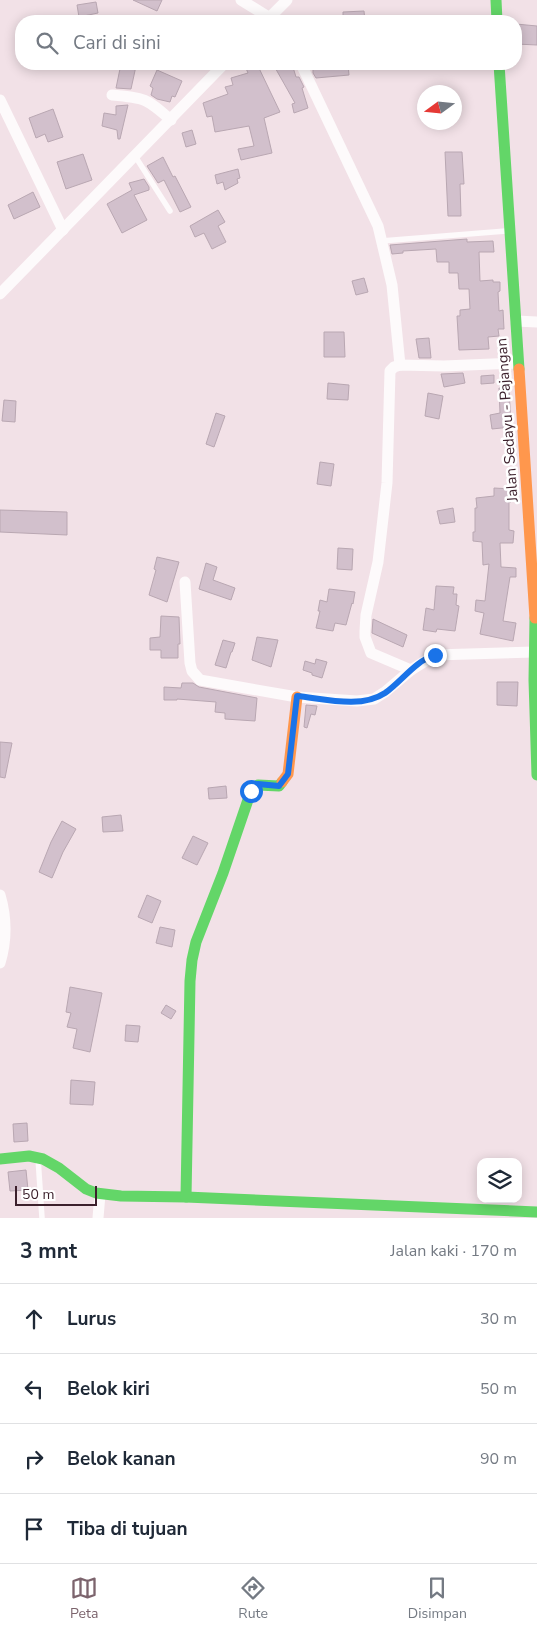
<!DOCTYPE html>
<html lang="id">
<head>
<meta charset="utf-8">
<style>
  body { margin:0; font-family:"Nunito Sans",sans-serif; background:#f6f6f7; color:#1f2937 }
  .controls { position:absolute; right:15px; bottom:15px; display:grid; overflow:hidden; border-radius:10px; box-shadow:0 2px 12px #0003 }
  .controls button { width:45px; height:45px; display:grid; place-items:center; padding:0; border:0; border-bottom:1px solid #e0e1e3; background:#fff; color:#1f2937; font:25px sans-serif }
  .compass { position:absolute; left:417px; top:85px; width:45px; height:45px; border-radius:50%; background:#fff; box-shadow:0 2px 12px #0003; rotate:255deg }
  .scale { position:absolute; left:15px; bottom:12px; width:82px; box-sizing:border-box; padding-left:5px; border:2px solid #3c202c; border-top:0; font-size:14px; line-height:18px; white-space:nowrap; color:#3c202c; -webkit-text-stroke:4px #fff; paint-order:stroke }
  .stop { position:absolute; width:15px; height:15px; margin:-11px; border:4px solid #1a73e8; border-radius:50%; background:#fff }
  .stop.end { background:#1a73e8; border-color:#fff; box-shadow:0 1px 5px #0008 }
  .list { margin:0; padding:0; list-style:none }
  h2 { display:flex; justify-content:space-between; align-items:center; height:65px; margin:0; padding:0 20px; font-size:21px }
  h2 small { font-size:16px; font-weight:400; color:#747a83 }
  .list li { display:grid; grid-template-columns:32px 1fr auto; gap:15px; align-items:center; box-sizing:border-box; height:70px; padding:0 20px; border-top:1px solid #e0e1e3 }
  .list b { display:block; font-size:19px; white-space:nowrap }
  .list em { font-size:16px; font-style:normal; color:#747a83 }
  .icon { flex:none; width:28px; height:28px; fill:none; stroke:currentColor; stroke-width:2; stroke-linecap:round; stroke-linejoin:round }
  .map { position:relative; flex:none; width:537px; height:1218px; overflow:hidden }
  .search { position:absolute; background:#fff; box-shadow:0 2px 12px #0003; left:15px; right:15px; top:15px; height:55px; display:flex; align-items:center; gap:12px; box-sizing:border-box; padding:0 18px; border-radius:20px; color:#747a83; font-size:19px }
  .sheet { height:345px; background:#fff }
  nav { display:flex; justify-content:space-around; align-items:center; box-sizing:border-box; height:70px; border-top:1px solid #e0e1e3; background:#fff; font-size:14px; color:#747a83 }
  nav a { display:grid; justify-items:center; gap:2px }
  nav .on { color:#7c646d }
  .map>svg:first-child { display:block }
  .building { fill:#d2c0cc; stroke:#b9a7b2 }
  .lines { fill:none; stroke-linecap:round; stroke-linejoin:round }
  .lane { stroke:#fdfafb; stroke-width:5.5 }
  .street { stroke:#fdfafb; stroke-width:11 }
  .fast { stroke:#63d668; stroke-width:11 }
  .slow { stroke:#ff974d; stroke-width:11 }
  .route { stroke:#1a73e8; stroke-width:6 }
  .labels { text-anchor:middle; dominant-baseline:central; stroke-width:5; stroke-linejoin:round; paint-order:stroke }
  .street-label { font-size:15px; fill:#3c202c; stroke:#fff }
</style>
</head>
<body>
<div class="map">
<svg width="537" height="1218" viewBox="0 0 537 1218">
  <rect width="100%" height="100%" fill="#f2e1e7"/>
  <!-- building -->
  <g class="building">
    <path d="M133,0H162L157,11Z"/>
    <path d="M96,2L98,13L79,17L77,5Z"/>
    <path d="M364,11L365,21H343V12Z"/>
    <path d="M516,24L537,26V45L516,44Z"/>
    <path d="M121,64L136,66L131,89L116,88Z"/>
    <path d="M251,64H257L280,112L264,118L272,153L241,160L238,149L254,146L249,126L215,132L212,116L207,117L203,103L228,94L225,87L233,85L231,78L248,73L245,66Z"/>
    <path d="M273,64H292L296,77H299L304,87L302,88L308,108L294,113L292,104L295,103Z"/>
    <path d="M313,64H348L349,75L316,78L313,73Z"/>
    <path d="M157,70L182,81L175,97L172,96L170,102L157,99L151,95L153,88L150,86Z"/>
    <path d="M128,105L120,139H118L117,130L102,126L104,113L116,115V106Z"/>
    <path d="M53,109L63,137L48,142L45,134L36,138L29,118Z"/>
    <path d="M192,130L196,144L186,147L182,133Z"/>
    <path d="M445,152H462L464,184H460L461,216H448Z"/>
    <path d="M83,154L92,180L66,189L57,162Z"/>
    <path d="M163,157L173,177L175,176L191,207L180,212L164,180L158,183L147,166Z"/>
    <path d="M238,169L240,178L237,179L238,183L225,190L223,182L217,184L215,175Z"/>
    <path d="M144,179L149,187V190L134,195L147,220L122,233L107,204L132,190L129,183Z"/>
    <path d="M33,192L40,207L14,219L8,205Z"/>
    <path d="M218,210L225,222L218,226L226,242L212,249L204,233L195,237L190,226Z"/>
    <path d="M467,239V242L493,241L494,252H479L480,281L493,280V282H500V291L498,292L499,311L503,310L504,329H498L499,336L488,337L489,349L459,350L457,316H460V310L470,309L469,289H459L458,273H449V262H437L436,249L403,251V253L392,254L390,245Z"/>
    <path d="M364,278L368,292L356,295L352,281Z"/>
    <path d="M324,332H344L345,357H324Z"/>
    <path d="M429,338L431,358H419L416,339Z"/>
    <path d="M463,373L465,383L444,387L441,374Z"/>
    <path d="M494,375V383L481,384V376Z"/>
    <path d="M328,383L349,385L348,400L327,399Z"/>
    <path d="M499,388H509L511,427L492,429L490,415L500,413Z"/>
    <path d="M428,393L443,396L439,419L425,416Z"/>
    <path d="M4,400L16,401L15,422L2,421Z"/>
    <path d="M216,413L225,416L214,447L206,444Z"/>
    <path d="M320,462L334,464L331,486L317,484Z"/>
    <path d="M494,488L511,489V502H509V530L514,531L513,543H500L501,567L516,568V577H510L503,621L516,623L513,641L480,634L484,613L475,611L476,600L485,601L489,564L483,565L482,542L473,541V532H475V508H477L476,498L494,496Z"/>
    <path d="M453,508L455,522L440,524L437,511Z"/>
    <path d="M0,510L67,512V535L0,532Z"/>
    <path d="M338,548L353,549L352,570L337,569Z"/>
    <path d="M157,557L179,562L167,602L149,595L156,570L154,569Z"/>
    <path d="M206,563L217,567L213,580L235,588L231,600L199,589Z"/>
    <path d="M436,586L454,587L453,594H457L456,605L459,606L455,631L437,629L436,632L423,630L426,608L434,610Z"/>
    <path d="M329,589L355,592L353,604L352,603L346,625L335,623L333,631L316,628L320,611H318L320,600L327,602Z"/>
    <path d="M161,616L179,617L180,644H178V658H161V650H150V638L160,637Z"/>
    <path d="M373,619L407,635L403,647L372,633Z"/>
    <path d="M257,637L278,640L271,667L252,660Z"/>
    <path d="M223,640L235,643L232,652H231L226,668L215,665Z"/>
    <path d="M316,659L327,662L322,678L312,675V673L303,670L305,661L315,664Z"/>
    <path d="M497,682H518L517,706L497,705Z"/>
    <path d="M182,683H193L199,687L257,698L255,721L225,719V713L215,712L216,702L177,699V700H164V687L181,688Z"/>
    <path d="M306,705L317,706L315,715L311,714L307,728L304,727Z"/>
    <path d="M0,742L12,743L5,778L0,777Z"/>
    <path d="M226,786L227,798L209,799L208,788Z"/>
    <path d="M121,815L123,831L103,832L102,817Z"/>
    <path d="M62,821L76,829L63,852L52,878L39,872L51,842Z"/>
    <path d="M193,836L208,843L197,865L182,858Z"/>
    <path d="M147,895L161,901L152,923L138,917Z"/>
    <path d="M160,927L175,930L172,947L156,943Z"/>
    <path d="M70,987L102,993L90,1052L73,1048L77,1029L67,1027L71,1013L66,1012Z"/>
    <path d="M166,1005L176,1011L171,1019L161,1013Z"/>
    <path d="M126,1025L140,1026L138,1042L125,1041Z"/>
    <path d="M71,1080L95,1082L93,1105L70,1104Z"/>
    <path d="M27,1123L28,1141L14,1142L13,1124Z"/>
    <path d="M26,1170L28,1190L10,1191L8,1172Z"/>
  </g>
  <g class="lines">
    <!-- lane -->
    <g class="lane">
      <path d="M135,156L170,211"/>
      <path d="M381,241L506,231"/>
      <path d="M38,1158L42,1218"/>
    </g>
    <!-- street -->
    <g class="street">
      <path d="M241,0L270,18L273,21"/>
      <path d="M266,21L287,0"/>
      <path d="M301,64L378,226L392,285L400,365"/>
      <path d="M112,95C145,98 146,98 171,120"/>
      <path d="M0,100L63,230"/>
      <path d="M0,294L224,64"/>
      <path d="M516,321L537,322"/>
      <path d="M185,582L190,663L192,671L200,680L297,697L357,701L374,699L385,692L411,670L435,655L534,652"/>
      <path d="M411,670L371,653L365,637V631L366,615L378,562L387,483L390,371L394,367L400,365L444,366L518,363"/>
      <path d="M0,895C7,919 7,940 0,963"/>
      <path d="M98,1218L100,1194"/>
    </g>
    <!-- fast -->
    <g class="fast">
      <path d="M496,0L497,21"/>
      <path d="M499,64L519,369"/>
      <path d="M535,618L534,680L537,775"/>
      <path d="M0,1159L29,1156L43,1159L59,1168L86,1189L96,1193L121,1196L186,1197L537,1212"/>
      <path d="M186,1197L190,981L192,960L196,942L223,873L251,791L258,785L279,786L282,782"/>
    </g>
    <!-- slow -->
    <g class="slow">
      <path d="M519,369L535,618"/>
      <path d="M282,782L288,774L297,697"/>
    </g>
  </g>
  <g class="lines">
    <!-- route -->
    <path class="route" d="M251,791L258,784L279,786L288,774L297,696C325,699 361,709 385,693C402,681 415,661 435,655"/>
  </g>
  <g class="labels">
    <!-- street labels -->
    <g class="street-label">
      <text transform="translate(507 420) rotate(-94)">Jalan Sedayu - Pajangan</text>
    </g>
  </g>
</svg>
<div class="controls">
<button><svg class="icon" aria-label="layers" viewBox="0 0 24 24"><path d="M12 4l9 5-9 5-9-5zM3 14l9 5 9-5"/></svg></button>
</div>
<svg class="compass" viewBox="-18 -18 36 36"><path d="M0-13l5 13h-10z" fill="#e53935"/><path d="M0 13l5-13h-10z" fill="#747a83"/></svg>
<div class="scale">50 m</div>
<div class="stop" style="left:251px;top:791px"></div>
<div class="stop end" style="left:435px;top:655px"></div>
<div class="search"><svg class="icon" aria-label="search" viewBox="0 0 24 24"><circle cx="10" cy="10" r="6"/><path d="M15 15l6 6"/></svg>Cari di sini</div>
</div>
<section class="sheet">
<h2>3 mnt<small>Jalan kaki · 170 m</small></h2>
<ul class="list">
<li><svg class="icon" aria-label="ahead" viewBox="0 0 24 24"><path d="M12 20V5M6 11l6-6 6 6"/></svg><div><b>Lurus</b></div><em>30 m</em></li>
<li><svg class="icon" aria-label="left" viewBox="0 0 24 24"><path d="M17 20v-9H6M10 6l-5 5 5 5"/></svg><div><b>Belok kiri</b></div><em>50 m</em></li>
<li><svg class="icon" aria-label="right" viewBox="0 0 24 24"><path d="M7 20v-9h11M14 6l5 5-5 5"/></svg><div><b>Belok kanan</b></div><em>90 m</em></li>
<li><svg class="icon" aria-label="arrive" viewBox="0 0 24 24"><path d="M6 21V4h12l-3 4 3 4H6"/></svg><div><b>Tiba di tujuan</b></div></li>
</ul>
</section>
<nav>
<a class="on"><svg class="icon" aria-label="map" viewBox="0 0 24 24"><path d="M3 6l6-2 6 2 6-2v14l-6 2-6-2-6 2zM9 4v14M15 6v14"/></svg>Peta</a>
<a><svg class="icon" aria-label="directions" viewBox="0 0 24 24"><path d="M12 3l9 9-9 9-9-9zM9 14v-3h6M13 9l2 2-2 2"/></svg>Rute</a>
<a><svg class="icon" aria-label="saved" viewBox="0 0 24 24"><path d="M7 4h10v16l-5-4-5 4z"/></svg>Disimpan</a>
</nav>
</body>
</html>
